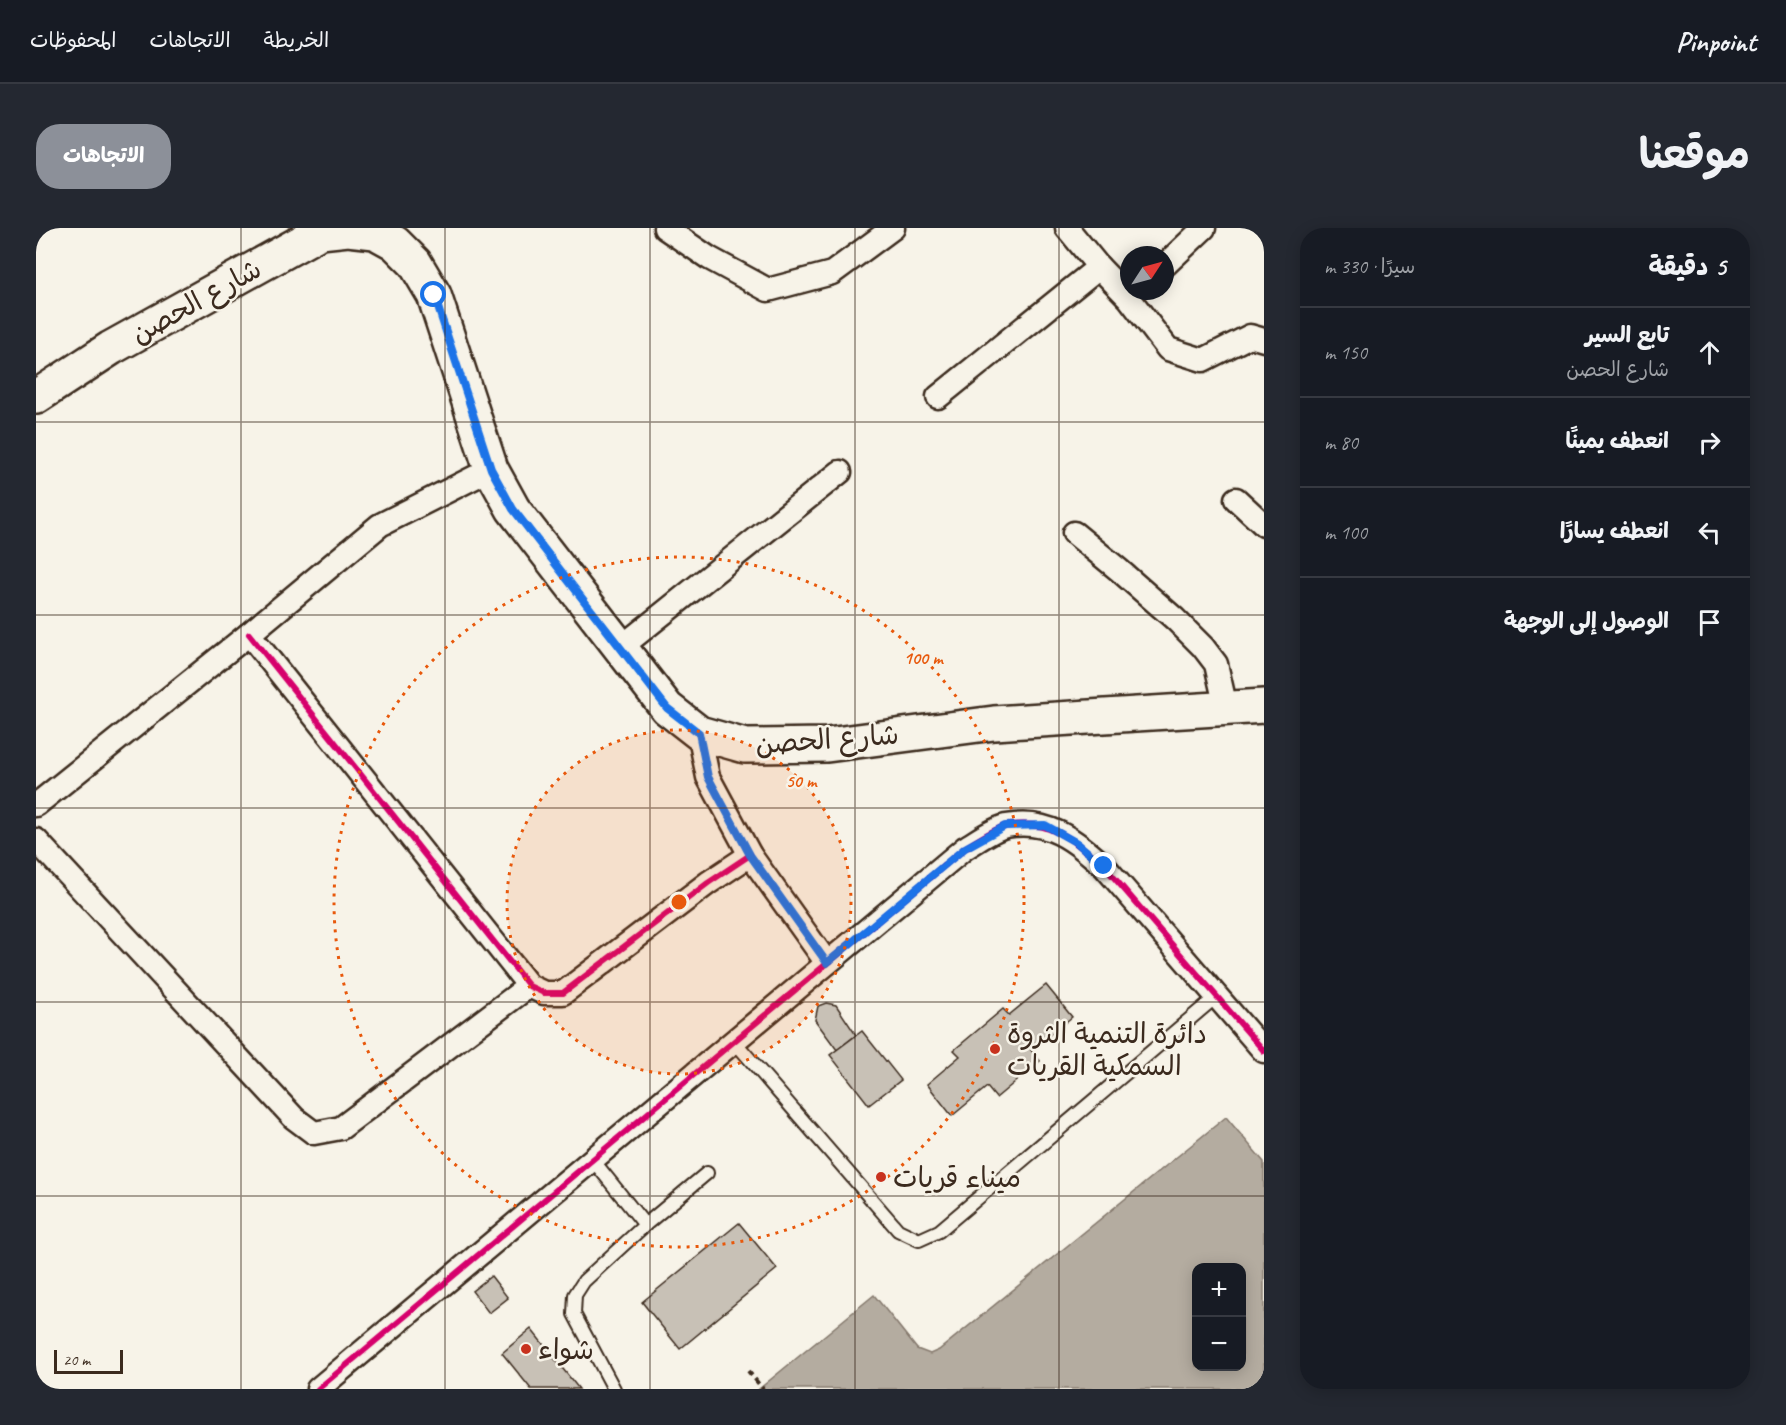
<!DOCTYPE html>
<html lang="ar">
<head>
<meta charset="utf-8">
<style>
  body { margin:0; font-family:Caveat,"Playpen Sans Arabic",sans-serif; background:#242831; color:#f1f3f6; direction:rtl }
  .controls { position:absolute; right:18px; bottom:18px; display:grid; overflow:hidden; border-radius:12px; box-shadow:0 3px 15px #0003 }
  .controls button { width:54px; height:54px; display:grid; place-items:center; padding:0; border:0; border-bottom:2px solid #363941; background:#171b24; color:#f1f3f6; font:30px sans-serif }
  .compass { position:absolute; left:1084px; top:18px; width:54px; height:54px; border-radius:50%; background:#171b24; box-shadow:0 3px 15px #0003; rotate:54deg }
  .scale { position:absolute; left:18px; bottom:15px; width:69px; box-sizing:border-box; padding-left:6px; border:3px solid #3b2a1e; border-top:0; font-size:16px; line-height:21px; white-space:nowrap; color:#3b2a1e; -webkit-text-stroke:4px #f7f3e8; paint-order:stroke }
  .stop { position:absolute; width:18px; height:18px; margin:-14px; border:4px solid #1a73e8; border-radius:50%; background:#fff }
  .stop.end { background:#1a73e8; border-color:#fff; box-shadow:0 2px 6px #0008 }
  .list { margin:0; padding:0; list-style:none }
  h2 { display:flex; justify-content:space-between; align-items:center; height:78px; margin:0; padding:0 24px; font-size:26px }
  h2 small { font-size:20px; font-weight:400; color:#9ea1a6 }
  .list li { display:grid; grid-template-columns:39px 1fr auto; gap:18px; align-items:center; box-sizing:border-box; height:90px; padding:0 24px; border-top:2px solid #363941 }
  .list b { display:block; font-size:22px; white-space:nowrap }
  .list p { margin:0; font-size:20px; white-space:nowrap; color:#9ea1a6 }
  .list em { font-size:20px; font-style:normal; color:#9ea1a6 }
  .icon { flex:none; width:33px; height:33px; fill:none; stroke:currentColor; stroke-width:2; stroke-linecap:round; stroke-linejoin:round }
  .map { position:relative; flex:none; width:1228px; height:1161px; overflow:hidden; direction:ltr; border-radius:24px }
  header { display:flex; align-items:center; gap:36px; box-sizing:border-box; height:84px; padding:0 30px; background:#171b24; border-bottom:2px solid #363941 }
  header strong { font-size:28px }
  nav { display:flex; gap:33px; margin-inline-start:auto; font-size:21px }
  .intro { display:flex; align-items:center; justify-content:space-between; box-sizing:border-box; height:144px; padding:0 36px }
  h1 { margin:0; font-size:42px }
  .button { padding:15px 27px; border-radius:24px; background:#8c9099; color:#fff; font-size:21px; font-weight:700 }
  main { display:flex; gap:36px; padding:0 36px }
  aside { flex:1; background:#171b24; border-radius:24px; box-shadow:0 3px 15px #0003 }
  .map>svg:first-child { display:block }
  .water { fill:#b4aca0; stroke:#84786c; stroke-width:1.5; fill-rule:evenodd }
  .building { fill:#c8c1b6; stroke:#3b2a1e; stroke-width:1.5 }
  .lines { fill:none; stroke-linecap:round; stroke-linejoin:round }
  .lane-casing { stroke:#3b2a1e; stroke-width:16 }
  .street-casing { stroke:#3b2a1e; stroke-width:27 }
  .primary-casing { stroke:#3b2a1e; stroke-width:38 }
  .path { stroke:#3b2a1e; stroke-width:4; stroke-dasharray:6 4.5; stroke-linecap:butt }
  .lane { stroke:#f7f3e8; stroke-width:12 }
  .street { stroke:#f7f3e8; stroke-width:22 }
  .primary { stroke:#f7f3e8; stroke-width:33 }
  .cycleway-casing { stroke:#f7f3e8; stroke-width:10 }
  .cycleway { stroke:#d6006c; stroke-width:6 }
  .route { stroke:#1a73e8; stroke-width:8 }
  .grid { fill:none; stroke:#3b2a1e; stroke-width:1.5; stroke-opacity:0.55 }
  .ring { fill:none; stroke:#e8590c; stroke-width:3; stroke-dasharray:3 6 }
  .poi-dot { fill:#c8321e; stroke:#f7f3e8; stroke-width:2 }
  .labels { text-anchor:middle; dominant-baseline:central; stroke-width:5; stroke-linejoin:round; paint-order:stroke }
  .street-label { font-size:28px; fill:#3b2a1e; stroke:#f7f3e8 }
  .poi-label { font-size:28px; fill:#3b2a1e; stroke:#f7f3e8; text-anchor:start }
  .centre { fill:#e8590c; stroke:#f7f3e8; stroke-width:3 }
  .ring-label { font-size:18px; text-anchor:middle; font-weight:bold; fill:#e8590c; stroke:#f7f3e8; stroke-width:5; stroke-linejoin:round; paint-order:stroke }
</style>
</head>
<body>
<header>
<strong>Pinpoint</strong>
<nav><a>الخريطة</a><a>الاتجاهات</a><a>المحفوظات</a></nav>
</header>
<div class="intro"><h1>موقعنا</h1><a class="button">الاتجاهات</a></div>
<main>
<aside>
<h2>5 دقيقة<small>سيرًا · 330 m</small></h2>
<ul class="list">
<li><svg class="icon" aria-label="ahead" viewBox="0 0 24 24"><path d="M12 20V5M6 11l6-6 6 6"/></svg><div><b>تابع السير</b><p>شارع الحصن</p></div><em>150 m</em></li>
<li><svg class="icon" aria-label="right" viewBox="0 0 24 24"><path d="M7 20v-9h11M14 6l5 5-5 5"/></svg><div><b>انعطف يمينًا</b></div><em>80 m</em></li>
<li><svg class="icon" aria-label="left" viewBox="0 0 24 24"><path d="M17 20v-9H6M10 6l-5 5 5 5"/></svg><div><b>انعطف يسارًا</b></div><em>100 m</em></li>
<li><svg class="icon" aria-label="arrive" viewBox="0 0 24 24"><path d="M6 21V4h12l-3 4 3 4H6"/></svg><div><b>الوصول إلى الوجهة</b></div></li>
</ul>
</aside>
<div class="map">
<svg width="1228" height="1161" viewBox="0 0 1228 1161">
  <rect width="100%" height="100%" fill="#f7f3e8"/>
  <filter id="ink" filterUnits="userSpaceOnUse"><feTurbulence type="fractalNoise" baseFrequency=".0167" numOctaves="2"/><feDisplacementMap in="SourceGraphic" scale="12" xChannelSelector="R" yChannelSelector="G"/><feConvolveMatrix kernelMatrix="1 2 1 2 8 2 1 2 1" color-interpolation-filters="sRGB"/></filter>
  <g filter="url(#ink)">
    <!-- water -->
    <path class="water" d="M1190,889L1228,934V1161H723L838,1067L881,1121L894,1126L903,1122ZM1160,1040H1206V1138H1160Z"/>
    <!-- building -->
    <g class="building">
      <path d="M1010,757L1036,789L995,822L1004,833L960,870L951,859L916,888L891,856L924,828L918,822L967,781L973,787Z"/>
      <path d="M790,775L800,777L820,807L801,822L779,792L782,778Z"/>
      <path d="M826,803L865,852L833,877L794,827Z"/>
      <path d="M703,995L741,1041L644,1121L606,1074Z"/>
      <path d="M455,1048L472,1070L453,1085L436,1063Z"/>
      <path d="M495,1101L543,1161H495L466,1125Z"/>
    </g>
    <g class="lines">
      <!-- lane casing -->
      <g class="lane-casing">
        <g id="lane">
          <path d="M698,813L862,1002L883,1012L903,1003L1181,768"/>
          <path d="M556,931L609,997"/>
          <path d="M578,1161L538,1086L539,1067L548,1053L609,997L671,945"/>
        </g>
      </g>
      <!-- street casing -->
      <g class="street-casing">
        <g id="street">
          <path d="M629,0L673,30L732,62L796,45L857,0"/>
          <path d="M1031,0L1063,39L1093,70L1132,121L1167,132L1214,108L1228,112"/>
          <path d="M1129,37L1168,0"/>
          <path d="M902,169L1063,39"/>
          <path d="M1200,271L1228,297"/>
          <path d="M1038,305L1083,342L1139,391L1167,419L1180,436L1190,480"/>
          <path d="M213,406L493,758L508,765H527L672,655L714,627"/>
          <path d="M584,420L804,244"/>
          <path d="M663,505L672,549L714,627L791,735"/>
          <path d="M0,577L213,406L344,297L455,241"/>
          <path d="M0,612L258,890L278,905L305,900L493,758"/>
          <path d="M282,1161L929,620C941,613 957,601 970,598C1013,590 1038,612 1068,638L1228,823"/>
        </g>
      </g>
      <!-- primary casing -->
      <g class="primary-casing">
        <path id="primary" d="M0,169L75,120L284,4L312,1L339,4L359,15L379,35L398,67L455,241L477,281L631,480L663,505L709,518L791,517L958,495L1228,478"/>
      </g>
      <!-- path -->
      <path class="path" d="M712,1143L727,1161"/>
      <!-- lane -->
      <use href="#lane" class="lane"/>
      <!-- street -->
      <use href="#street" class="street"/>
      <!-- primary -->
      <use href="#primary" class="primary"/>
      <!-- cycleway casing -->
      <g class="cycleway-casing">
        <g id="cycleway">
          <path d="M213,406L493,758L508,765H527L672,655L714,627"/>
          <path d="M282,1161L929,620C941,613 957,601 970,598C1013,590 1038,612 1068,638L1228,823"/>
        </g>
      </g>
      <!-- cycleway -->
      <use href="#cycleway" class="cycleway"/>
    </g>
  </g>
  <g class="lines" filter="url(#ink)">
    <!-- route -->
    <path class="route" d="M398,67L455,241L477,281L631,480L663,505L672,549L714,627L791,735L929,620L969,598L1009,597L1041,615L1068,638"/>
  </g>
  <!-- grid -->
  <path class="grid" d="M205,0V1161M409,0V1161M614,0V1161M819,0V1161M1023,0V1161M0,194H1228M0,387H1228M0,580H1228M0,774H1228M0,968H1228"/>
  <!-- distance rings -->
  <circle cx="643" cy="674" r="172" fill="#e8590c" fill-opacity=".12"/>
  <g class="ring">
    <circle cx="643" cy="674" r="172"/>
    <circle cx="643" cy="674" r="345"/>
  </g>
  <!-- markers -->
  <g class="poi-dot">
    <circle cx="959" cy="821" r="6"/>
    <circle cx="845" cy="949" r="6"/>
    <circle cx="490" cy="1121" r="6"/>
  </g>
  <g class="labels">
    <!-- street labels -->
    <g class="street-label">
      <text transform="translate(160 73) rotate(-29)">شارع الحصن</text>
      <text transform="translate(791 511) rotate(-4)">شارع الحصن</text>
    </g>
    <!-- poi labels -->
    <g class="poi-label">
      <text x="971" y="805">دائرة التنمية الثروة<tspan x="971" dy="32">السمكية القريات</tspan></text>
      <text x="857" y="949">ميناء قريات</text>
      <text x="502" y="1121">شواء</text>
    </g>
  </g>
  <circle cx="643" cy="674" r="9" class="centre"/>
  <g class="ring-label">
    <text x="887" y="436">100 m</text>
    <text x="765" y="559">50 m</text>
  </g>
</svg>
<div class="controls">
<button>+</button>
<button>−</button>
</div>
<svg class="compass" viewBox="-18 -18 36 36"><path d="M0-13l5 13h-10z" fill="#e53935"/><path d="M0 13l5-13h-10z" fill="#9ea1a6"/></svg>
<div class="scale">20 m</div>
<div class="stop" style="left:398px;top:67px"></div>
<div class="stop end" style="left:1068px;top:638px"></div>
</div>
</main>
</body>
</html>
